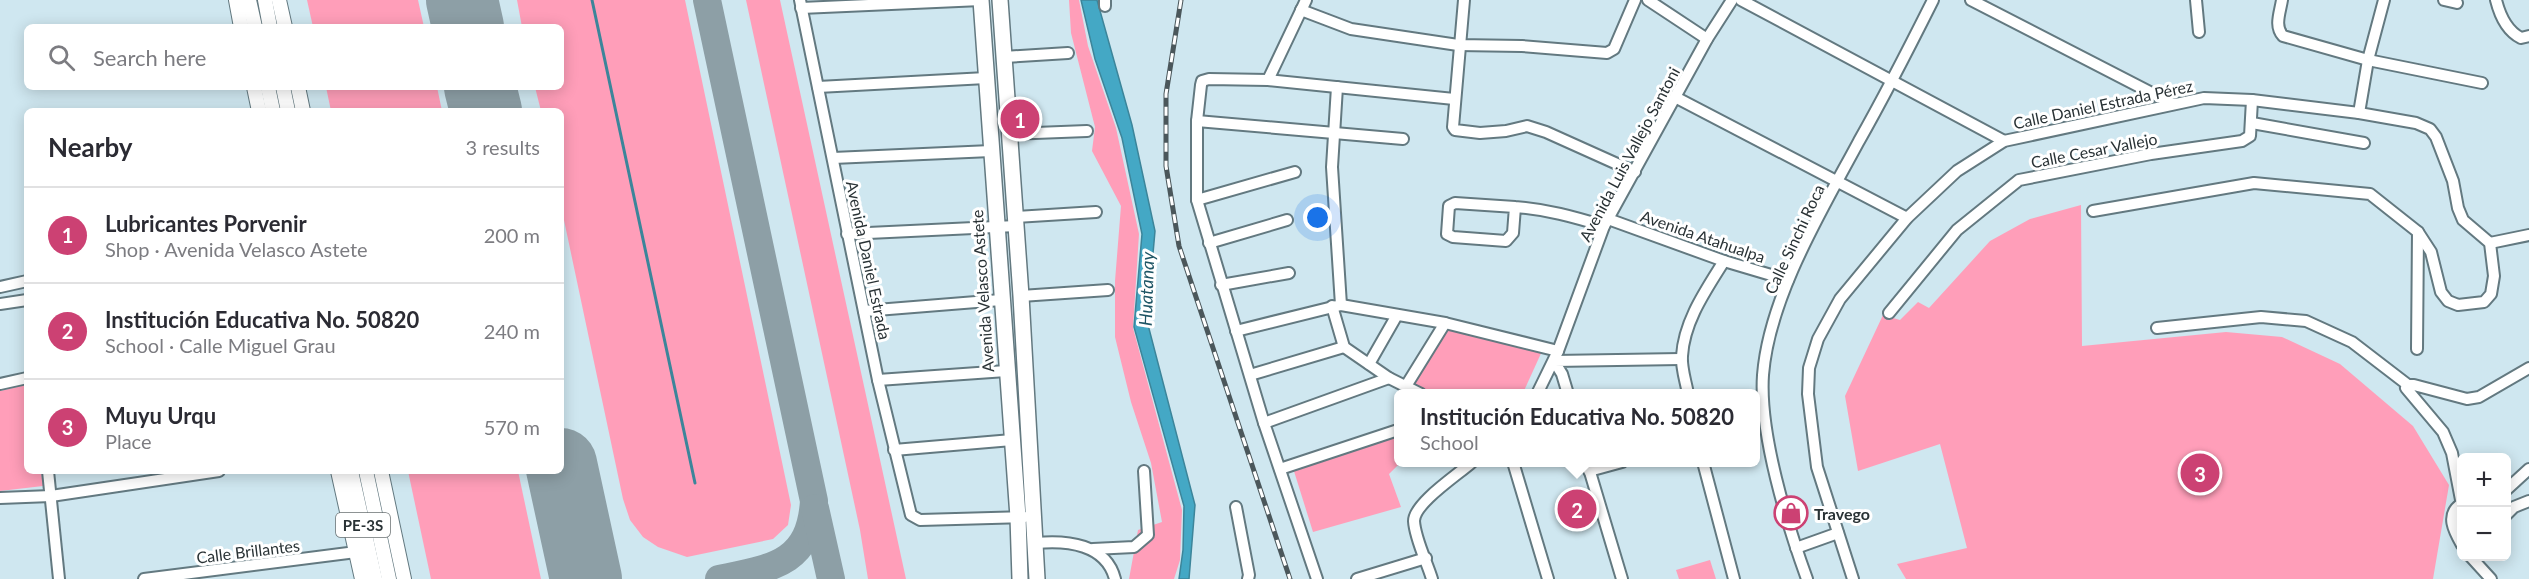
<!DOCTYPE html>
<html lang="en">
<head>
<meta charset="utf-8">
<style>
  body { margin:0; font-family:Lato,sans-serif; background:#f7f7f7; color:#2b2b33 }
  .controls { position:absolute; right:18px; bottom:18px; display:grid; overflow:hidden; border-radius:9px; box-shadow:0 3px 15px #0003 }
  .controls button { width:54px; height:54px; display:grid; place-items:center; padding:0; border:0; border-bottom:2px solid #e1e1e2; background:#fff; color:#2b2b33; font:30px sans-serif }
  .you { position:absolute; left:1318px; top:218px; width:21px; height:21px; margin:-15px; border:4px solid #fff; border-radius:50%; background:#1a73e8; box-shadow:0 0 0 9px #1a73e833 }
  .badge { display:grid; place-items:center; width:39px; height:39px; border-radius:50%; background:#cc4173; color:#fff; font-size:20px; font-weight:700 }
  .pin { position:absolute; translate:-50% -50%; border:3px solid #fff; box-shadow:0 2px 6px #0006 }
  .popup { position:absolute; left:1394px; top:389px; width:366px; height:78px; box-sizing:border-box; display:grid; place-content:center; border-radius:9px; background:#fff; filter:drop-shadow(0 2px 4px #0005); font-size:20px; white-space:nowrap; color:#7c7c81 }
  .popup b { font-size:22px; color:#2b2b33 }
  .popup::after { content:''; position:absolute; left:50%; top:100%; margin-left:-12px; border:12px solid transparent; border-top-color:#fff }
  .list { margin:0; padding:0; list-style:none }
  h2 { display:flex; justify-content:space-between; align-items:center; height:78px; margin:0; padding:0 24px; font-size:26px }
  h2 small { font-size:20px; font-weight:400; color:#7c7c81 }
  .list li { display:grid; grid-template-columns:39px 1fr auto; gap:18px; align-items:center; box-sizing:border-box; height:96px; padding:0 24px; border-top:2px solid #e1e1e2 }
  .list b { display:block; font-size:22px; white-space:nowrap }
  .list p { margin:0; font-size:20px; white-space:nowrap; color:#7c7c81 }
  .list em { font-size:20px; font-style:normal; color:#7c7c81 }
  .icon { flex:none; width:33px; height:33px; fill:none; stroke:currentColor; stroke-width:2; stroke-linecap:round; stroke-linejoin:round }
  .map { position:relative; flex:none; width:2529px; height:579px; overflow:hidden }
  .search { position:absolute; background:#fff; box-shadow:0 3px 15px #0003; left:24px; top:24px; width:540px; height:66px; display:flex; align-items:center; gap:15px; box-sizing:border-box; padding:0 21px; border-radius:9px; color:#7c7c81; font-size:22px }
  .panel { position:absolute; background:#fff; box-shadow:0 3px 15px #0003; left:24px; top:108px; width:540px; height:366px; border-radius:9px }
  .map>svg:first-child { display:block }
  .green { fill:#ff9eb9 }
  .water { fill:#44a8c5; stroke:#3c859a; stroke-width:1.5 }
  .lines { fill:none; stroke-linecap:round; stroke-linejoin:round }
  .stream { stroke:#3c859a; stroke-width:3 }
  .taxiway { stroke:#8d9fa6; stroke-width:28 }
  .runway { stroke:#8d9fa6; stroke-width:72 }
  .minor-casing { stroke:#637980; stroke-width:14 }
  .major-casing { stroke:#637980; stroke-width:16 }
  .highway-casing { stroke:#637980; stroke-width:18 }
  .minor { stroke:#fff; stroke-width:10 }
  .major { stroke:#fff; stroke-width:14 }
  .highway { stroke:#fff; stroke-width:15 }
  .rail-casing { stroke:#4b575b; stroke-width:5 }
  .rail { stroke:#fff; stroke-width:3; stroke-dasharray:9; stroke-linecap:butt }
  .labels { text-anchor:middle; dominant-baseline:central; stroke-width:6; stroke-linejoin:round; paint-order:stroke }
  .shield { fill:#fff; stroke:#697072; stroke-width:1.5 }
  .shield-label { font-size:15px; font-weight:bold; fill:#293235 }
  .street-label { font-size:16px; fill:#293235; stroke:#fff }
  .poi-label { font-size:16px; font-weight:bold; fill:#293235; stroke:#fff; text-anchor:start }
  .water-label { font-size:18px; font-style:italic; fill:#1e5565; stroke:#fff }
</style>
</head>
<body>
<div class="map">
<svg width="2529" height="579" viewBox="0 0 2529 579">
  <rect width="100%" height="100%" fill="#cfe7f0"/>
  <!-- green -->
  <g class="green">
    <path d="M307,0H418L424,27H313Z"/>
    <path d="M517,0H685L791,505L788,525L773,539L687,557L658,547L643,537L630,520L623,499L561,206V111H541L535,87H561V27H522Z"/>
    <path d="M746,0H780L906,579H868L860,530Z"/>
    <path d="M1069,0H1079L1088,46L1116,128L1139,234L1133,328L1182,510L1180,560L1174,579H1129L1138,530L1162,522L1151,463L1131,402L1115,337V281L1121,206L1092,151L1095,127L1071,33Z"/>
    <path d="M326,87H437L442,111H331Z"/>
    <path d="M2081,205L2082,346L2226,332L2282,337L2340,364L2413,426L2449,485L2433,579H1906L1897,564L1967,548L1940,444L1858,471L1845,396L1883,315L1900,320L1918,302L1929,308L1990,241L2030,219Z"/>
    <path d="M1450,328L1543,349L1523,393H1419L1413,382Z"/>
    <path d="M26,385L27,471H41L43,486L0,491V391Z"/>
    <path d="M1398,419L1400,463L1389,474L1401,507L1313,532L1293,468L1387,432Z"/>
    <path d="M408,471H518L541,579H431Z"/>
    <path d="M1710,560L1716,579H1679L1676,570Z"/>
  </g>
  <!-- water -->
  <path class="water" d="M1081,0H1097L1132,125L1155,231L1147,321L1195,505L1189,579H1179L1183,550L1184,506L1134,327L1142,234L1122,138L1095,59Z"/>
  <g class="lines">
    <!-- stream -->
    <path class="stream" d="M592,0L695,483"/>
    <!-- taxiway -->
    <g class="taxiway">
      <path d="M707,0L814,501C810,564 772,568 719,579"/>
      <path d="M815,508L831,579"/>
      <path d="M579,551L592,579"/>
    </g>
    <!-- runway -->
    <g class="runway">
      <path d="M462,0L468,27"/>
      <path d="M480,87L486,111"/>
      <path d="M561,464L586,579"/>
    </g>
    <!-- minor casing -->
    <g class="minor-casing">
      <g id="minor">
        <path d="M800,0L878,380L911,515L920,520L1024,517"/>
        <path d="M1464,0L1453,127L1455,130L1480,133L1506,131L1527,126L1546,132L1635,172"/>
        <path d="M1648,0L1707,39"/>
        <path d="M1741,0L2004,141"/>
        <path d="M1971,0L2173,104"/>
        <path d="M2196,0L2199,32"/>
        <path d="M2282,0C2280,13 2274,26 2283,36L2368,60L2482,83"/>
        <path d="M2444,0L2457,3"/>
        <path d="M2496,0C2500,16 2507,31 2521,38L2529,36"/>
        <path d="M1105,6V0"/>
        <path d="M801,8L981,0"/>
        <path d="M1301,10L1351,29L1458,45L1522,46L1607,53L1614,49L1635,0"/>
        <path d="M1004,57L1068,53"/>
        <path d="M1268,80L1306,0"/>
        <path d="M818,87L986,78"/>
        <path d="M1337,87L1332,167L1341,305"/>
        <path d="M1675,97L1907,218"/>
        <path d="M2359,113L2368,60L2384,0"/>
        <path d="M1197,121L1201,85L1202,81L1209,79L1268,80L1454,99"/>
        <path d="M2252,123L2364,143"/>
        <path d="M1010,134L1087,131"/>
        <path d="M833,158L991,151"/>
        <path d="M1197,200L1295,172"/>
        <path d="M1515,207L1513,233L1506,241L1453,237L1447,234L1449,206L1455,203L1515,207C1546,209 1574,217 1604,226"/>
        <path d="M1015,217L1096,212"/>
        <path d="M1608,219L1724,261L1788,280"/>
        <path d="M847,234L1016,226"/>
        <path d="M1209,243L1287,220"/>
        <path d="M2490,243L2529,235"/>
        <path d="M1221,285L1289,273"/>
        <path d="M0,287L27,281"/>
        <path d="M1021,296L1108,290"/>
        <path d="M0,304L27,300"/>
        <path d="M1332,306L1344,347L1389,378L1421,394"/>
        <path d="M864,311L1001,300"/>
        <path d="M1889,313L1957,230L2019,180L2151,154L2242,141L2250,136L2252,100"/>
        <path d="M2157,328L2261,317L2306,321L2352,342L2408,385"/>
        <path d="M1236,331L1341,305L1445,323L1558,351"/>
        <path d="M2417,349L2418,232"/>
        <path d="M1369,364L1397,315"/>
        <path d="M1250,375L1344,347"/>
        <path d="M878,380L1006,371"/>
        <path d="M0,384L27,378"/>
        <path d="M1406,386L1445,323"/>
        <path d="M1537,394L1558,351L1604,226L1707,39L1732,0"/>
        <path d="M1568,394L1562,374L1554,361L1681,359"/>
        <path d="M1688,394C1686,382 1681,368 1682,356C1684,321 1706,290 1724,261"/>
        <path d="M1264,423L1389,378"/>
        <path d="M894,450L1012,440"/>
        <path d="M1513,462L1548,579"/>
        <path d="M1587,462L1622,579"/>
        <path d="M1703,462L1734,579"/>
        <path d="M1280,469L1398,430"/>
        <path d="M48,471L59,579"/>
        <path d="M1589,471L1622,462"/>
        <path d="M2506,490L2529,469"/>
        <path d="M0,498L51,496L219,471"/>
        <path d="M2461,504C2445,515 2454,531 2462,545"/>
        <path d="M2462,505L2452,453L2443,432L2406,388L2408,385H2414L2467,399L2479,397L2529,368"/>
        <path d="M1236,507L1249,575L1248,579"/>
        <path d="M2506,515L2514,507L2529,501"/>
        <path d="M1036,543C1067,540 1106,544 1115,579"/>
        <path d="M1796,548L1838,533"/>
        <path d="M1093,549L1134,547L1148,535L1144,471"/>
        <path d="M2470,556L2491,579"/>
        <path d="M144,579L356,552"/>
        <path d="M1317,579L1264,423L1197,200V121L1403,139"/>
        <path d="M1357,579L1426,558"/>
        <path d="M1432,579C1427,562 1415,539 1414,521C1414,503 1459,474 1472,462"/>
        <path d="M1807,579C1787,524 1759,433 1763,375C1769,297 1822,210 1859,141C1885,95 1909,48 1933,0"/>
        <path d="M1853,579L1817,467L1808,394L1809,368L1818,339L1840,299L1907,218L1957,171L2004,141L2204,98L2252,100L2359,113L2416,123L2430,129L2436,137L2453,181L2458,208L2463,220L2490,243L2494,276L2491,294L2484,302L2458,305L2448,301L2441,292L2431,252L2418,232L2370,194L2254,183L2093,211"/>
      </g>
    </g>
    <!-- major casing -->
    <g class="major-casing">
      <g id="major">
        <path d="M236,0L241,27"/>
        <path d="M249,0L255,27"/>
        <path d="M265,0L270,27"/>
        <path d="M279,0L285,27"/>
        <path d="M254,87L259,111"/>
        <path d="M268,87L273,111"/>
        <path d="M283,87L288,111"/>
        <path d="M298,87L303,111"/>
        <path d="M338,471L362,579"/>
        <path d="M351,471L375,579"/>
        <path d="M366,471L389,579"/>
        <path d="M381,471L404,579"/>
      </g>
    </g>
    <!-- highway casing -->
    <g class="highway-casing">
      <g id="highway">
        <path d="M981,0L1018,517L1020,579"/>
        <path d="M1000,0L1021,296L1037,579"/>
      </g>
    </g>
    <!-- minor -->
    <use href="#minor" class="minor"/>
    <!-- major -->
    <use href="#major" class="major"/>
    <!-- highway -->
    <use href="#highway" class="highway"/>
    <!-- rail casing -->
    <g class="rail-casing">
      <path id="rail" d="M1181,0L1166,94V166L1179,246L1290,579"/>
    </g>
    <!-- rail -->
    <use href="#rail" class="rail"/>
  </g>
  <!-- icons -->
  <defs>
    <g id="shop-ring" transform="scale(1.725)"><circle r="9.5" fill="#fff" stroke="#cc4173" stroke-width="1.5"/><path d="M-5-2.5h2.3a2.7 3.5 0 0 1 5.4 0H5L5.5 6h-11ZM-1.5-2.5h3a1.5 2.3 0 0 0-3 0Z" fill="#cc4173"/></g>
  </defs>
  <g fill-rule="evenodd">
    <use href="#shop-ring" x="1791" y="513"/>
  </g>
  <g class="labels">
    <!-- shield labels -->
    <rect class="shield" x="336" y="513" width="54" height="24" rx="4.5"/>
    <g class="shield-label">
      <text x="363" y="525">PE-3S</text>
    </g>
    <!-- street labels -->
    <g class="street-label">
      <text transform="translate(2103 104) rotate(-12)">Calle Daniel Estrada Pérez</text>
      <text transform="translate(2094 150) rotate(-11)">Calle Cesar Vallejo</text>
      <text transform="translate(1629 154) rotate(-62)">Avenida Luis Vallejo Santoni</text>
      <text transform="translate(1703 236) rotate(19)">Avenida Atahualpa</text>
      <text transform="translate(1794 239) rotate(-65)">Calle Sinchi Roca</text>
      <text transform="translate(869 260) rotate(78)">Avenida Daniel Estrada</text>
      <text transform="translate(982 291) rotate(-94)">Avenida Velasco Astete</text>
      <text transform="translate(248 551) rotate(-7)">Calle Brillantes</text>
    </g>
    <!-- poi labels -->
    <g class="poi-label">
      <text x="1814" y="513">Travego</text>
    </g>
    <!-- water labels -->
    <g class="water-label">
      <text transform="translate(1146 289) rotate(-88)">Huatanay</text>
    </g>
  </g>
</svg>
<div class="controls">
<button>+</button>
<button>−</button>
</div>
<div class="you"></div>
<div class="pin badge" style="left:1020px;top:119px">1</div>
<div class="pin badge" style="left:1577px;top:509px">2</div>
<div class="popup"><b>Institución Educativa No. 50820</b>School</div>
<div class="pin badge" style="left:2200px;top:473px">3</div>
<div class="search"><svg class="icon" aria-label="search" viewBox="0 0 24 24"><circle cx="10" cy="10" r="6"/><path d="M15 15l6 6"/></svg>Search here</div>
<section class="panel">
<h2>Nearby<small>3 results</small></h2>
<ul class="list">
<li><span class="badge">1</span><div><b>Lubricantes Porvenir</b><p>Shop · Avenida Velasco Astete</p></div><em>200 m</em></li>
<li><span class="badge">2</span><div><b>Institución Educativa No. 50820</b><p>School · Calle Miguel Grau</p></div><em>240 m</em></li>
<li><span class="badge">3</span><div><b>Muyu Urqu</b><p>Place</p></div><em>570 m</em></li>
</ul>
</section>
</div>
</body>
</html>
